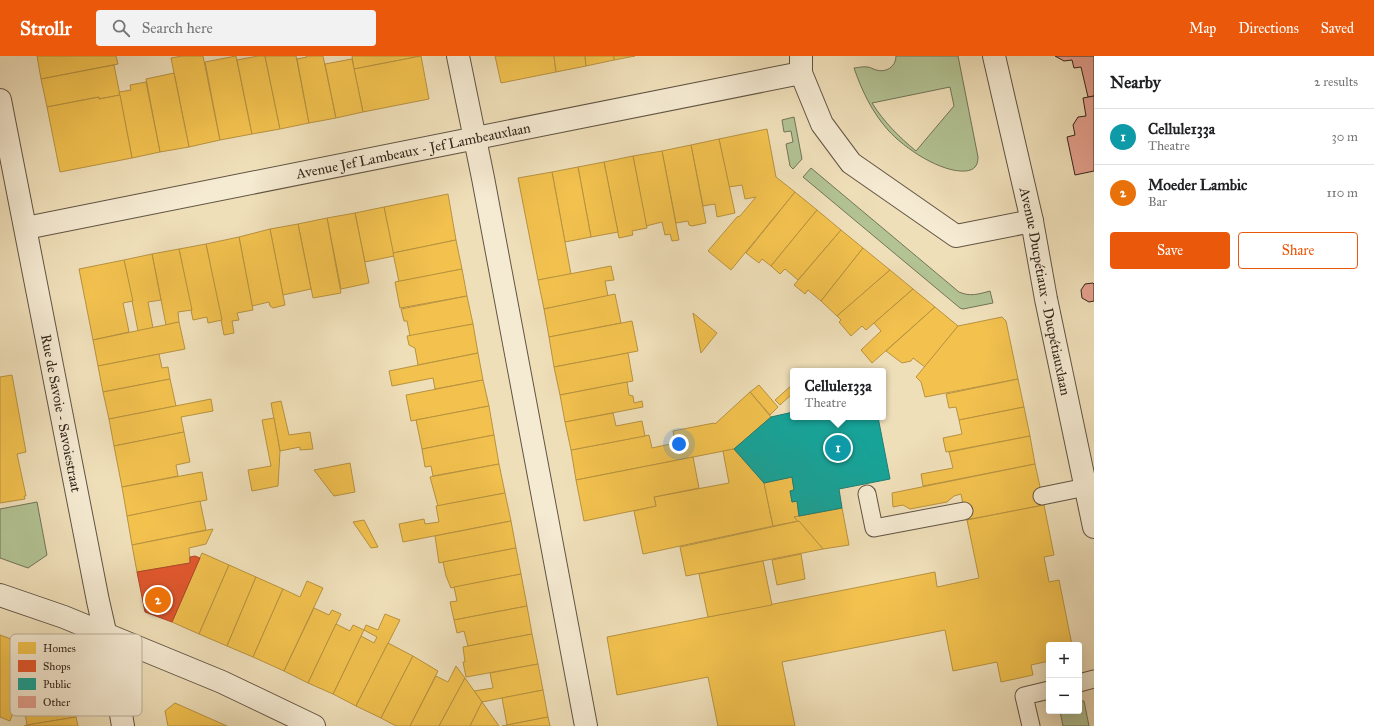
<!DOCTYPE html>
<html lang="en">
<head>
<meta charset="utf-8">
<style>
  body { margin:0; font-family:"IM FELL Great Primer",serif; background:#f2f2f2; color:#202124 }
  .controls { position:absolute; right:12px; bottom:12px; display:grid; overflow:hidden; border-radius:4px; box-shadow:0 4px 16px #0002 }
  .controls button { width:36px; height:36px; display:grid; place-items:center; padding:0; border:0; border-bottom:1px solid #e0e0e0; background:#fff; color:#202124; font:20px sans-serif }
  .you { position:absolute; left:679px; top:388px; width:14px; height:14px; margin:-10px; border:3px solid #fff; border-radius:50%; background:#1a73e8; box-shadow:0 0 0 6px #1a73e833 }
  .badge { display:grid; place-items:center; width:26px; height:26px; border-radius:50%; background:#ea580c; color:#fff; font-size:13px; font-weight:700 }
  .pin { position:absolute; translate:-50% -50%; border:2px solid #fff; box-shadow:0 1px 4px #0006 }
  .popup { position:absolute; left:790px; top:312px; width:96px; height:52px; box-sizing:border-box; display:grid; place-content:center; border-radius:4px; background:#fff; filter:drop-shadow(0 1px 3px #0005); font-size:13px; white-space:nowrap; color:#757577 }
  .popup b { font-size:15px; color:#202124 }
  .popup::after { content:''; position:absolute; left:50%; top:100%; margin-left:-8px; border:8px solid transparent; border-top-color:#fff }
  .list { margin:0; padding:0; list-style:none }
  h2 { display:flex; justify-content:space-between; align-items:center; height:52px; margin:0; padding:0 16px; font-size:17px }
  h2 small { font-size:13px; font-weight:400; color:#757577 }
  .list li { display:grid; grid-template-columns:26px 1fr auto; gap:12px; align-items:center; box-sizing:border-box; height:56px; padding:0 16px; border-top:1px solid #e0e0e0 }
  .list b { display:block; font-size:15px; white-space:nowrap }
  .list p { margin:0; font-size:13px; white-space:nowrap; color:#757577 }
  .list em { font-size:13px; font-style:normal; color:#757577 }
  .actions { display:flex; gap:8px; padding:12px 16px }
  .actions a { flex:1; padding:9px 0; border:1px solid #ea580c; border-radius:4px; text-align:center; font-size:14px; color:#ea580c }
  .actions .main { background:#ea580c; color:#fff }
  .icon { flex:none; width:22px; height:22px; fill:none; stroke:currentColor; stroke-width:2; stroke-linecap:round; stroke-linejoin:round }
  .map { position:relative; flex:none; width:1094px; height:670px; overflow:hidden }
  header { display:flex; align-items:center; gap:24px; box-sizing:border-box; height:56px; padding:0 20px; background:#ea580c; color:#fff }
  header strong { font-size:19px }
  nav { display:flex; gap:22px; margin-inline-start:auto; font-size:14px }
  .search { width:280px; height:36px; background:#f2f2f2; display:flex; align-items:center; gap:10px; box-sizing:border-box; padding:0 14px; border-radius:4px; color:#757577; font-size:15px }
  main { display:flex }
  aside { flex:1; background:#fff }
  .map>svg:first-child { display:block }
  .green { fill:#b3c394; stroke:#727458; fill-rule:evenodd }
  .homes { fill:#f2c14e; stroke:#b8923f }
  .shops { fill:#e4572e; stroke:#af4829 }
  .public { fill:#17a398; stroke:#1f7e73 }
  .building { fill:#e5a18f; stroke:#32261c }
  .lines { fill:none; stroke-linecap:round; stroke-linejoin:round }
  .service-casing { stroke:#615443; stroke-width:19 }
  .minor-casing { stroke:#615443; stroke-width:24 }
  .service { stroke:#f5ead2; stroke-width:17 }
  .minor { stroke:#f5ead2; stroke-width:22 }
  .labels { text-anchor:middle; dominant-baseline:central; stroke-width:4; stroke-linejoin:round; paint-order:stroke }
  .street-label { font-size:14px; fill:#32261c; stroke:#f5ead2 }
  .key { fill:#f5ead2; stroke:#baaf9b; stroke-width:1 }
  .key-label { font-size:11px; fill:#32261c }
</style>
</head>
<body>
<header>
<strong>Strollr</strong>
<div class="search"><svg class="icon" aria-label="search" viewBox="0 0 24 24"><circle cx="10" cy="10" r="6"/><path d="M15 15l6 6"/></svg>Search here</div>
<nav><a>Map</a><a>Directions</a><a>Saved</a></nav>
</header>
<main>
<div class="map">
<svg width="1094" height="670" viewBox="0 0 1094 670">
  <rect width="100%" height="100%" fill="#efdfb9"/>
  <filter id="stains"><feTurbulence type="fractalNoise" baseFrequency=".005" numOctaves="4"/><feColorMatrix values="0 0 0 0 .2 0 0 0 0 .09 0 0 0 0 .02 0 0 0 .5 -.17"/></filter>
  <radialGradient id="worn" r=".72"><stop offset=".6" stop-color="#630" stop-opacity="0"/><stop offset="1" stop-color="#630" stop-opacity=".3"/></radialGradient>
  <!-- green -->
  <g class="green">
    <path d="M896,0H958L978,101C978,110 974,114 966,115C941,117 904,92 888,74C872,56 862,35 854,12C858,12 863,10 867,11C870,11 873,13 876,14C886,17 896,11 896,0ZM950,31L954,50L916,95C899,81 884,66 872,47Z"/>
    <path d="M794,61L802,103L793,113L790,110L786,88L793,86L791,75L784,76L782,64Z"/>
    <path d="M811,112L959,236C970,241 979,238 990,235L993,247L963,253L960,252L803,121Z"/>
    <path d="M37,446L47,499L28,512L0,502V453Z"/>
    <path d="M1079,645H1084L1089,670H1063L1060,655H1079Z"/>
  </g>
  <!-- homes -->
  <g class="homes">
    <path d="M37,0H116L118,8L41,23Z"/>
    <path d="M182,0H203L220,84L189,91L171,2Z"/>
    <path d="M236,0L252,78L220,84L205,6Z"/>
    <path d="M258,0H265L280,73L252,78L237,4Z"/>
    <path d="M265,0H296L309,67L280,73Z"/>
    <path d="M306,0H323L336,62L309,67L297,3L307,1Z"/>
    <path d="M352,0H421L354,13Z"/>
    <path d="M421,0L429,43L363,56L354,13Z"/>
    <path d="M495,0H554L556,16L501,27Z"/>
    <path d="M554,0H585L586,10L556,16Z"/>
    <path d="M585,0H614V4L586,10Z"/>
    <path d="M614,0H635L614,4Z"/>
    <path d="M352,3L363,56L336,62L325,8Z"/>
    <path d="M114,9L120,39L99,43V41L47,51L41,23Z"/>
    <path d="M174,17L189,91L160,96L146,23Z"/>
    <path d="M146,26L160,96L132,102L119,36L131,34L130,29Z"/>
    <path d="M120,39L132,102L60,116L47,51L99,41V43Z"/>
    <path d="M767,73L776,121L795,136L731,214L708,195L737,161L740,160L756,141L745,143L742,129L729,131L719,83Z"/>
    <path d="M719,83L735,157L717,161L715,148L703,150L691,89Z"/>
    <path d="M691,89L706,167L692,170L689,169L688,165L676,167L662,95Z"/>
    <path d="M662,95L679,184L672,185L670,178L665,179L662,166L646,170L633,100Z"/>
    <path d="M633,100L647,172L632,175L633,179L619,182L604,106Z"/>
    <path d="M604,106L618,176L591,181L578,111Z"/>
    <path d="M578,111L591,181L565,186L552,116Z"/>
    <path d="M552,116L571,218L538,224L518,122Z"/>
    <path d="M795,136L817,154L771,210L762,203L759,207L746,197Z"/>
    <path d="M448,138L456,184L393,197L384,151Z"/>
    <path d="M384,151L394,200L365,206L355,157Z"/>
    <path d="M817,154L841,174L798,224L785,213L780,218L771,210Z"/>
    <path d="M355,157L369,227L341,233L327,162Z"/>
    <path d="M327,162L341,237L313,242L298,168Z"/>
    <path d="M298,168L311,233L283,239L270,173Z"/>
    <path d="M270,173L285,249L273,252L270,250L269,246L252,250L239,181Z"/>
    <path d="M841,174L863,192L821,245L808,234L805,238L794,229Z"/>
    <path d="M239,181L253,254L237,257L239,264L232,265L234,277L224,279L206,188Z"/>
    <path d="M456,184L462,213L399,226L393,197Z"/>
    <path d="M206,188L222,264L208,267L207,261L193,264L179,193Z"/>
    <path d="M863,192L890,214L837,260L821,245Z"/>
    <path d="M179,193L192,254L178,256L179,266L166,269L152,198Z"/>
    <path d="M152,198L161,244L148,246L153,272L138,275L124,204Z"/>
    <path d="M124,204L133,245L123,247L129,276L93,284L79,213Z"/>
    <path d="M611,210L614,224L605,225L608,240L544,253L538,224Z"/>
    <path d="M462,213L467,240L400,252L395,226Z"/>
    <path d="M890,214L913,233L866,274L862,270L851,280L839,266L841,264L837,260Z"/>
    <path d="M913,233L935,251L872,307L861,294L881,275L874,267Z"/>
    <path d="M615,238L621,267L549,281L544,253Z"/>
    <path d="M467,240L473,268L410,280L407,265H404L401,253Z"/>
    <path d="M935,251L958,270L925,311L913,302L911,305L902,307L886,295Z"/>
    <path d="M693,257L717,277L701,297Z"/>
    <path d="M1002,261L1006,265L1018,323L925,341L921,326L916,321L958,270Z"/>
    <path d="M632,265L638,295L554,311L549,281Z"/>
    <path d="M179,266L185,293L98,310L93,284Z"/>
    <path d="M473,268L478,297L418,309L415,292L409,289L407,280Z"/>
    <path d="M478,297L483,324L435,333L433,322L392,330L389,315Z"/>
    <path d="M628,297L633,325L560,339L554,311Z"/>
    <path d="M159,298L162,312L168,311L170,323L103,336L98,310Z"/>
    <path d="M12,319L26,396L17,398L26,440H24L25,443L0,447V321Z"/>
    <path d="M170,323L176,350L109,363L103,336Z"/>
    <path d="M1018,323L1024,351L959,364L956,351L949,352L946,338Z"/>
    <path d="M483,324L489,350L411,365L406,339Z"/>
    <path d="M627,326L629,339L633,340L634,347L642,345L643,351L565,366L560,339Z"/>
    <path d="M759,329L778,351L770,359L750,336Z"/>
    <path d="M792,329L793,337L780,349L775,344Z"/>
    <path d="M750,336L771,361L734,393L576,424L571,394L649,379L652,392L675,387L673,375L714,367L715,368Z"/>
    <path d="M211,343L213,355L181,361L184,376L114,390L109,363Z"/>
    <path d="M281,345L289,379L310,376L313,393L300,394V391L280,395L271,347Z"/>
    <path d="M489,350L494,379L422,393L416,364Z"/>
    <path d="M1024,351L1030,380L946,396L943,382L962,378L959,364Z"/>
    <path d="M613,357L616,370L642,365L645,380L571,394L565,366Z"/>
    <path d="M274,362L280,395L278,430L252,435L248,414L271,410L262,364Z"/>
    <path d="M184,376L190,406L176,409L178,420L122,431L114,390Z"/>
    <path d="M494,379L499,408L433,420L431,410L425,411L422,393Z"/>
    <path d="M1030,380L1035,408L923,430L921,418L953,412L949,396Z"/>
    <path d="M734,393L764,427L773,470L643,498L634,455L656,450L654,441L729,427L723,395Z"/>
    <path d="M693,401L699,432L654,441L656,450L584,465L576,424Z"/>
    <path d="M350,407L355,436L334,440L314,414Z"/>
    <path d="M499,408L505,437L438,450L430,421Z"/>
    <path d="M1035,408L1044,449L966,464L961,438L954,440L947,446L910,453L903,449L893,451L892,437Z"/>
    <path d="M202,416L207,444L127,460L122,431Z"/>
    <path d="M792,421L794,434L790,435L792,446L797,445L799,460L794,461L799,465L773,470L764,427Z"/>
    <path d="M505,437L511,465L403,486L399,468L424,463L425,468L439,466L436,450Z"/>
    <path d="M200,445L206,474L132,489L127,460Z"/>
    <path d="M1044,449L1054,499L1044,501L1049,526L1059,524L1072,589H1049V605L1031,609L1033,619L1001,626L997,606L953,615L945,574L782,606L795,670H718L708,621L617,639L607,581L935,516L937,531L979,522L967,464Z"/>
    <path d="M842,452L849,489L823,493L794,461Z"/>
    <path d="M364,464L378,491L371,492L353,466Z"/>
    <path d="M511,465L516,492L439,507L435,480Z"/>
    <path d="M799,465L823,493L686,520L680,491Z"/>
    <path d="M213,473L206,488L189,492L190,507L137,516L132,489Z"/>
    <path d="M516,492L521,518L451,532L446,520L443,506Z"/>
    <path d="M202,497L229,509L199,578L172,566Z"/>
    <path d="M801,498L805,523L777,529L772,504Z"/>
    <path d="M763,505L772,549L708,561L699,518Z"/>
    <path d="M229,509L256,521L227,590L199,578Z"/>
    <path d="M521,518L527,550L454,564L450,546L457,545L454,531Z"/>
    <path d="M256,521L283,533L253,601L227,590Z"/>
    <path d="M307,525L323,532L284,615L253,601L283,533L300,541Z"/>
    <path d="M527,550L532,578L468,590L464,575L457,577L454,564Z"/>
    <path d="M314,552L329,559L332,554L341,558L308,627L284,615Z"/>
    <path d="M385,558L400,564L356,650L333,638L361,580L374,587L377,581L364,574L366,569L378,574Z"/>
    <path d="M336,568L350,575L353,569L364,574L333,638L308,627Z"/>
    <path d="M532,578L538,608L466,621L463,606H465L463,591Z"/>
    <path d="M0,579L36,592L10,665L0,661Z"/>
    <path d="M388,587L413,600L381,662L356,650Z"/>
    <path d="M36,592L65,603L72,636L17,646Z"/>
    <path d="M413,600L438,615L410,670H396L381,662Z"/>
    <path d="M538,608L543,634L482,646L474,635L493,632L490,617Z"/>
    <path d="M456,610L465,622L439,670H410L436,620L448,626Z"/>
    <path d="M465,622L482,646L470,670H439Z"/>
    <path d="M543,634L548,661L507,669L502,642Z"/>
    <path d="M72,636L76,661L27,669L23,645Z"/>
    <path d="M482,646L499,670H470Z"/>
    <path d="M175,647L227,670H168L165,655Z"/>
    <path d="M76,661L78,670H24L27,669Z"/>
    <path d="M548,661L550,670H502L507,669Z"/>
  </g>
  <!-- shops -->
  <path class="shops" d="M195,500L200,502L172,566L145,556L137,516L190,507V501Z"/>
  <!-- public -->
  <path class="public" d="M793,356V361H878L890,423L839,433L842,452L799,460L797,445L792,446L790,435L794,434L792,421L764,427L734,393L771,361Z"/>
  <!-- building -->
  <g class="building">
    <path d="M1055,0H1094V40L1088,41L1081,11L1074,12L1072,4L1064,5Z"/>
    <path d="M1094,40V115L1075,119L1067,81L1075,79L1073,69L1078,61L1086,60L1083,42Z"/>
    <path d="M1093,227L1094,228V245L1089,246L1082,242L1081,234L1085,228Z"/>
  </g>
  <g class="lines">
    <!-- service casing -->
    <g class="service-casing">
      <g id="service">
        <path d="M867,438L874,472L964,455"/>
        <path d="M1042,440L1086,431"/>
        <path d="M1079,627L1094,623"/>
        <path d="M1031,670L1024,640L1049,634"/>
      </g>
    </g>
    <!-- minor casing -->
    <g class="minor-casing">
      <g id="minor">
        <path d="M458,0L483,122L586,670"/>
        <path d="M801,0V17L822,68L851,107L956,180L1032,165"/>
        <path id="s1" d="M994,0L1032,165L1046,243L1094,471"/>
        <path id="s2" d="M0,44L98,545L113,611L123,670"/>
        <path id="s3" d="M26,172L801,17"/>
        <path d="M0,539L64,561L222,626L314,670"/>
      </g>
    </g>
    <!-- service -->
    <use href="#service" class="service"/>
    <!-- minor -->
    <use href="#minor" class="minor"/>
  </g>
  <g class="labels">
    <!-- street labels -->
    <g class="street-label">
      <text stroke="none"><textPath href="#s3" startOffset="395">Avenue Jef Lambeaux - Jef Lambeauxlaan</textPath></text>
      <text stroke="none"><textPath href="#s1" startOffset="241">Avenue Ducpétiaux - Ducpétiauxlaan</textPath></text>
      <text stroke="none"><textPath href="#s2" startOffset="319">Rue de Savoie - Savoiestraat</textPath></text>
    </g>
  </g>
  <!-- legend -->
  <rect x="10" y="578" width="132" height="82" rx="6" class="key"/>
  <rect x="18" y="586" width="18" height="12" fill="#f2c14e"/>
  <rect x="18" y="604" width="18" height="12" fill="#e4572e"/>
  <rect x="18" y="622" width="18" height="12" fill="#17a398"/>
  <rect x="18" y="640" width="18" height="12" fill="#e5a18f"/>
  <g class="key-label">
    <text x="43" y="596">Homes</text>
    <text x="43" y="614">Shops</text>
    <text x="43" y="632">Public</text>
    <text x="43" y="650">Other</text>
  </g>
  <rect width="100%" height="100%" filter="url(#stains)"/>
  <rect width="100%" height="100%" fill="url(#worn)"/>
</svg>
<div class="controls">
<button>+</button>
<button>−</button>
</div>
<div class="you"></div>
<div class="pin badge" style="left:838px;top:392px;background:#0f9aa8">1</div>
<div class="popup"><b>Cellule133a</b>Theatre</div>
<div class="pin badge" style="left:158px;top:544px;background:#e8710a">2</div>
</div>
<aside>
<h2>Nearby<small>2 results</small></h2>
<ul class="list">
<li><span class="badge" style="background:#0f9aa8">1</span><div><b>Cellule133a</b><p>Theatre</p></div><em>30 m</em></li>
<li><span class="badge" style="background:#e8710a">2</span><div><b>Moeder Lambic</b><p>Bar</p></div><em>110 m</em></li>
</ul>
<div class="actions"><a class="main">Save</a><a>Share</a></div>
</aside>
</main>
</body>
</html>
